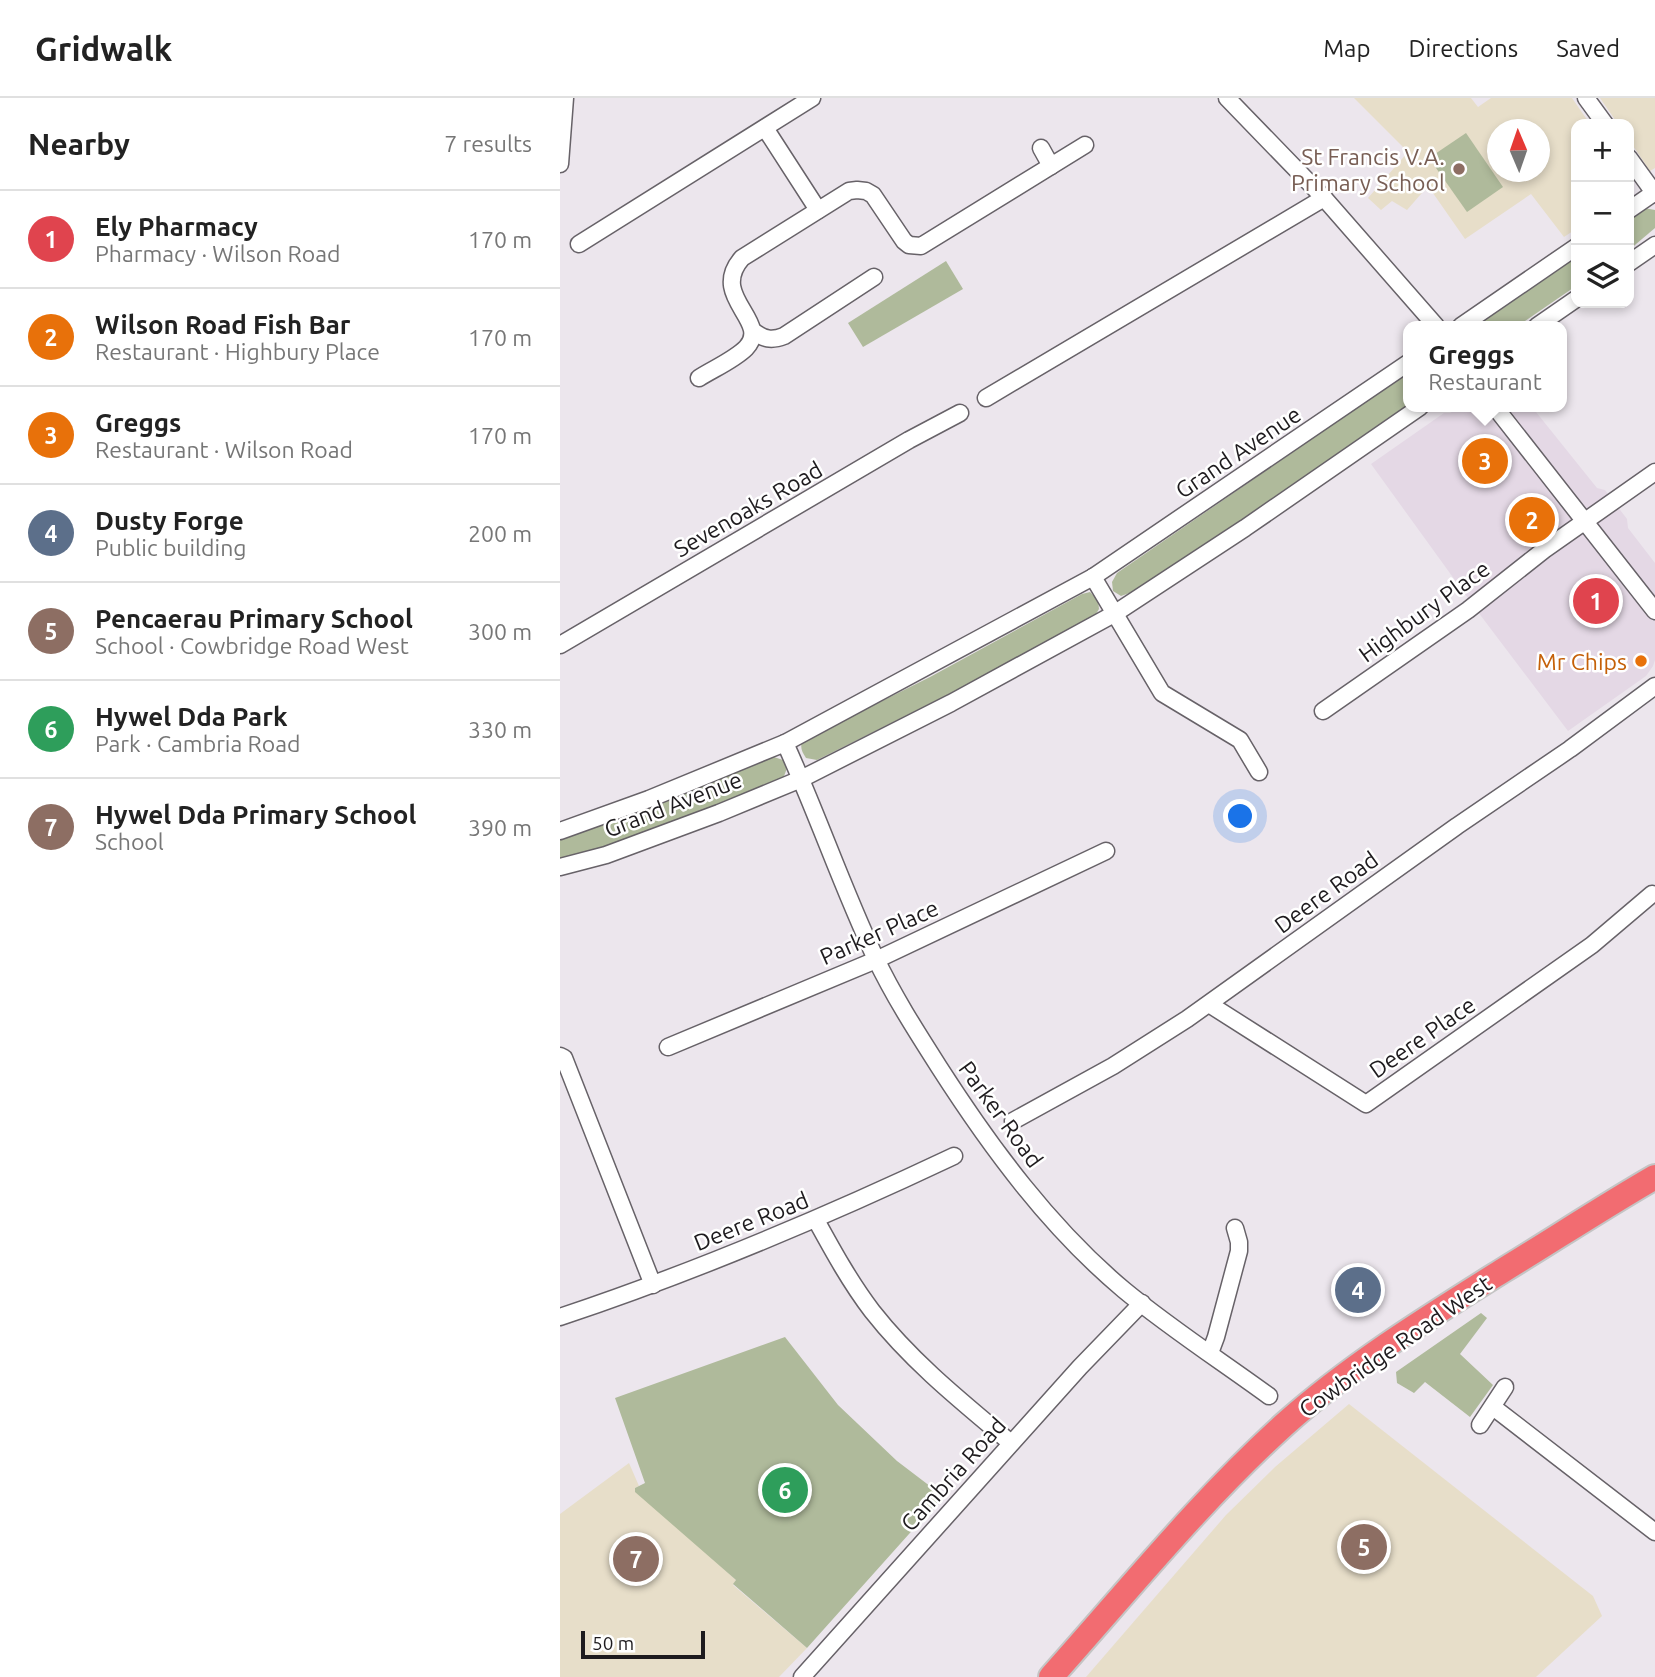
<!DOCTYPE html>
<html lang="en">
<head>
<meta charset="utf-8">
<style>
  body { margin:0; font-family:Ubuntu,sans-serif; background:#f2f2f2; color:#222 }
  .controls { position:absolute; right:21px; top:21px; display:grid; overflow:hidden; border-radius:14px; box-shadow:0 4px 10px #0003 }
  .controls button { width:63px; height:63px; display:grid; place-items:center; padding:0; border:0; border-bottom:2px solid #e0e0e0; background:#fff; color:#222; font:35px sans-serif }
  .compass { position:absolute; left:927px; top:21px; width:63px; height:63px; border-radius:50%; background:#fff; box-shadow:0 4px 10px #0003; rotate:358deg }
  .scale { position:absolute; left:21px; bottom:18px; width:124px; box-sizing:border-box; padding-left:7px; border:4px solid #1e1b1e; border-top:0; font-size:19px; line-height:24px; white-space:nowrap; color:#1e1b1e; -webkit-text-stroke:5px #fff; paint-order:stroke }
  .you { position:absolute; left:681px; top:719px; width:24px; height:24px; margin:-18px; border:5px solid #fff; border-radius:50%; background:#1a73e8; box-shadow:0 0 0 10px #1a73e833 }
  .badge { display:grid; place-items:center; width:46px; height:46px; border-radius:50%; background:#7f3bae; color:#fff; font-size:23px; font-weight:700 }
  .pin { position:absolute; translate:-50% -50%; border:4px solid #fff; box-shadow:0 2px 7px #0006 }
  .popup { position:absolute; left:843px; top:223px; width:164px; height:91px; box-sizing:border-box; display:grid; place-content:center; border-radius:14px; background:#fff; filter:drop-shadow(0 2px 5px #0005); font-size:23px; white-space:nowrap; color:#767676 }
  .popup b { font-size:26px; color:#222 }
  .popup::after { content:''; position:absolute; left:50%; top:100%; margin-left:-14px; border:14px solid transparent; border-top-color:#fff }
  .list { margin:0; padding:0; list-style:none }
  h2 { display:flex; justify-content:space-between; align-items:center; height:91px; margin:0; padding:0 28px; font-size:30px }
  h2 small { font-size:23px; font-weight:400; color:#767676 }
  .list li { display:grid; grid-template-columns:46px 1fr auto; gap:21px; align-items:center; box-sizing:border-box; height:98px; padding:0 28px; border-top:2px solid #e0e0e0 }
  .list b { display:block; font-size:26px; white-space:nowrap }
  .list p { margin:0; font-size:23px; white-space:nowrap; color:#767676 }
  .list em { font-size:23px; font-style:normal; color:#767676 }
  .icon { flex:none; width:38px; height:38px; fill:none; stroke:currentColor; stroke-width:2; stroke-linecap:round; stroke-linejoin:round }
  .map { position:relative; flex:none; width:1095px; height:1579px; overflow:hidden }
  header { display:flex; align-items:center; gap:42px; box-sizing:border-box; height:98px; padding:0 35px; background:#fff; border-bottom:2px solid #e0e0e0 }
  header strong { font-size:33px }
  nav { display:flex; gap:38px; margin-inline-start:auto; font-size:24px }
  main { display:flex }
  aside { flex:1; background:#fff }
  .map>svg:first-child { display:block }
  .built { fill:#e4d8e5 }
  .education { fill:#e7dec9; fill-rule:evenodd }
  .green { fill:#afba9b }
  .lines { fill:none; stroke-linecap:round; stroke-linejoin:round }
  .minor-casing { stroke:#676268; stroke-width:19 }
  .highway-casing { stroke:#c4c4c4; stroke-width:28 }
  .minor { stroke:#fff; stroke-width:16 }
  .highway { stroke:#f26c71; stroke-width:24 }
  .education-dot { fill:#8d6e63; stroke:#fff; stroke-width:2.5 }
  .food-dot { fill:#e8710a; stroke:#fff; stroke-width:2.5 }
  .labels { text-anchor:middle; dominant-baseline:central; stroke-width:5; stroke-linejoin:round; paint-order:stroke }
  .education-label { font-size:23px; fill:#785e54; stroke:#fff; text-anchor:end }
  .street-label { font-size:23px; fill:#1e1b1e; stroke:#fff }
  .food-label { font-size:23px; fill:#c56008; stroke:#fff; text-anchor:end }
</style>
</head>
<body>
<header>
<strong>Gridwalk</strong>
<nav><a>Map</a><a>Directions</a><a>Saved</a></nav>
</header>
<main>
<aside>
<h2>Nearby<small>7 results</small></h2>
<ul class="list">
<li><span class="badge" style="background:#e0444e">1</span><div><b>Ely Pharmacy</b><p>Pharmacy · Wilson Road</p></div><em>170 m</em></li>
<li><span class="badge" style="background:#e8710a">2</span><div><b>Wilson Road Fish Bar</b><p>Restaurant · Highbury Place</p></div><em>170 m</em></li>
<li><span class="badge" style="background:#e8710a">3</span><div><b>Greggs</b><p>Restaurant · Wilson Road</p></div><em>170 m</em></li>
<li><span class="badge" style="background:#5c6f8a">4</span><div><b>Dusty Forge</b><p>Public building</p></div><em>200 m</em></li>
<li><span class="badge" style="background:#8d6e63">5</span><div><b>Pencaerau Primary School</b><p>School · Cowbridge Road West</p></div><em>300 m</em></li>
<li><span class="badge" style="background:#2e9e5b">6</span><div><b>Hywel Dda Park</b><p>Park · Cambria Road</p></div><em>330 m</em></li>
<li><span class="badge" style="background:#8d6e63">7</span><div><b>Hywel Dda Primary School</b><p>School</p></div><em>390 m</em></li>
</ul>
</aside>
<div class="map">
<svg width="1095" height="1579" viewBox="0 0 1095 1579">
  <rect width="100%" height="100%" fill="#ece6ed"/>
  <!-- built -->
  <path class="built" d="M899,309H972L1037,390L1045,392L1067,421L1068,430L1095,465V562L1093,568L1086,578L1008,633L918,514L811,366L884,315H890Z"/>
  <!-- education -->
  <g class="education">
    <path d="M794,0H911L918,9L931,0H1012L1030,26H1016V131L1004,139L971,96L905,141L868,88L847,112L832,103L821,112L808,100L848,54ZM937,32H979V74H937Z"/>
    <path d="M1040,0H1095V70L1090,73L1069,42V26H1058Z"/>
    <path d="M789,1306L1033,1498L1042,1518L976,1579H526L666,1417L715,1369Z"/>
    <path d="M69,1365L79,1388L75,1390L176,1482L173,1487L247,1550L219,1579H0V1416Z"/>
  </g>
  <!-- green -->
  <g class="green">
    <path d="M906,35L943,89L907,114L869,60Z"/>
    <path d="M1084,110L1095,112V130L1069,152V122Z"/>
    <path d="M1016,158V188L958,228H917L915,226Z"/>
    <path d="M386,163L403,191L303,249L288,225Z"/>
    <path d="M848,275V307L644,448L575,493L561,498L553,493L552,484L557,475Z"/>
    <path d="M530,494L538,502L539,511L536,516L432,575L257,662L246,660C242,654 240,650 242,643L370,579L522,496Z"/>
    <path d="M211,658L223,662L227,670L223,681L99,731L0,765V738Z"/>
    <path d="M921,1215L927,1220L900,1256L933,1287L910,1319L865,1284L854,1295L837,1285L836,1274Z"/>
    <path d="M225,1239L278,1307L337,1363L383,1398L247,1550L173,1486L176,1482L75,1394V1390L85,1385L55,1300Z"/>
  </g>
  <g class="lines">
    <!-- minor casing -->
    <g class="minor-casing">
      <g id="minor">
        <path d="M667,0L764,100L876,228"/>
        <path d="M1026,0L1045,26"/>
        <path d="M205,30L258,112"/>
        <path d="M481,50L491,68"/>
        <path d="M1069,60L1095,96"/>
        <path d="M0,66L5,0"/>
        <path d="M1069,112L1095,94"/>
        <path d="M19,146L252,0"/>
        <path d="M1069,165L1095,147"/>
        <path d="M901,228L1016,149"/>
        <path d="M977,228L1016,201"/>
        <path d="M193,233C204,241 211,243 224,238L314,179"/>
        <path d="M139,280C153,271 174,262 186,250C212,223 148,199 182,160L289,93L297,92L306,93L313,97L344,143L349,147L361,148L525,47"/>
        <path d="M426,300L764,100"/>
        <path d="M935,309L1095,513"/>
        <path d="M533,479L602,595L680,642L699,674"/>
        <path d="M0,547L349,342L400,315"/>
        <path d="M763,613L908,512L984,452L1095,374"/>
        <path d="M225,645C257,715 282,789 315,859C333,897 356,933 379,969C431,1050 490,1130 564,1192C610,1230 661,1263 709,1298"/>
        <path d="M0,733L89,701L225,645L533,479L848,265"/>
        <path d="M0,769L46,757L159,715L241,681L391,605L554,516L685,430L860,309"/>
        <path d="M649,906L806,1006L1032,847L1092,796"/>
        <path d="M108,949L316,862L546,753"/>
        <path d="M0,958L4,960L93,1187"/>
        <path d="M453,1023L553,968L627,921L897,728L1010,651L1095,588"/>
        <path d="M256,1122C273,1153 290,1184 312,1213C352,1264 402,1304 451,1345"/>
        <path d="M0,1219C135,1174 265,1119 394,1058"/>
        <path d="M650,1255L656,1239L679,1153V1144L675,1130"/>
        <path d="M933,1309L1095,1434"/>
        <path d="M920,1327L945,1289"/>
        <path d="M242,1579L520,1269L582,1205"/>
      </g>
    </g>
    <!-- highway casing -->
    <g class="highway-casing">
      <path id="highway" d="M491,1579C567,1494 640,1403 725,1326C791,1267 867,1220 942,1173C993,1142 1043,1109 1095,1079"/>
    </g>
    <!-- minor -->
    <use href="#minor" class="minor"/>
    <!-- highway -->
    <use href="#highway" class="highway"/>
  </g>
  <!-- markers -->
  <circle class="education-dot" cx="899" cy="71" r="7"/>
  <circle class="food-dot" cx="1081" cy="563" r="7"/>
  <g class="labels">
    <!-- education labels -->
    <g class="education-label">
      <text x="885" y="58">St Francis V.A.<tspan x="885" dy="26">Primary School</tspan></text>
    </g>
    <!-- street labels -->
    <g class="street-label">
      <text transform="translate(678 354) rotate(-34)">Grand Avenue</text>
      <text transform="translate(188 411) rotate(-30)">Sevenoaks Road</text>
      <text transform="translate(864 513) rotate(-36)">Highbury Place</text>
      <text transform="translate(113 706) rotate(-21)">Grand Avenue</text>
      <text transform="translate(766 794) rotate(-36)">Deere Road</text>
      <text transform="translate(319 834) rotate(-24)">Parker Place</text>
      <text transform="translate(862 939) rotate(-35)">Deere Place</text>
      <text transform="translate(441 1016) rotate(54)">Parker Road</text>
      <text transform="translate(191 1123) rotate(-22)">Deere Road</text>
      <text transform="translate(835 1248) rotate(-35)">Cowbridge Road West</text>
      <text transform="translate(393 1376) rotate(-48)">Cambria Road</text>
    </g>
    <!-- food labels -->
    <g class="food-label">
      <text x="1067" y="563">Mr Chips</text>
    </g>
  </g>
</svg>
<div class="controls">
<button>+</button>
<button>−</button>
<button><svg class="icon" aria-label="layers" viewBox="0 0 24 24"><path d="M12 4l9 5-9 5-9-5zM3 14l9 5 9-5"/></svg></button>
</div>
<svg class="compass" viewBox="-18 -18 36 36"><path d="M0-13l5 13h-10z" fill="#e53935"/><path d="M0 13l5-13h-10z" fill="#767676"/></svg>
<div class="scale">50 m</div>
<div class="you"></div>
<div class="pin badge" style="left:1036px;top:503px;background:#e0444e">1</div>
<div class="pin badge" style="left:972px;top:422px;background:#e8710a">2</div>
<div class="pin badge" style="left:925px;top:363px;background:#e8710a">3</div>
<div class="popup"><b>Greggs</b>Restaurant</div>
<div class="pin badge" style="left:798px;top:1192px;background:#5c6f8a">4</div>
<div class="pin badge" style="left:804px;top:1449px;background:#8d6e63">5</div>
<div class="pin badge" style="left:225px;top:1392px;background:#2e9e5b">6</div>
<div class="pin badge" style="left:76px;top:1461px;background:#8d6e63">7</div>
</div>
</main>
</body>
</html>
